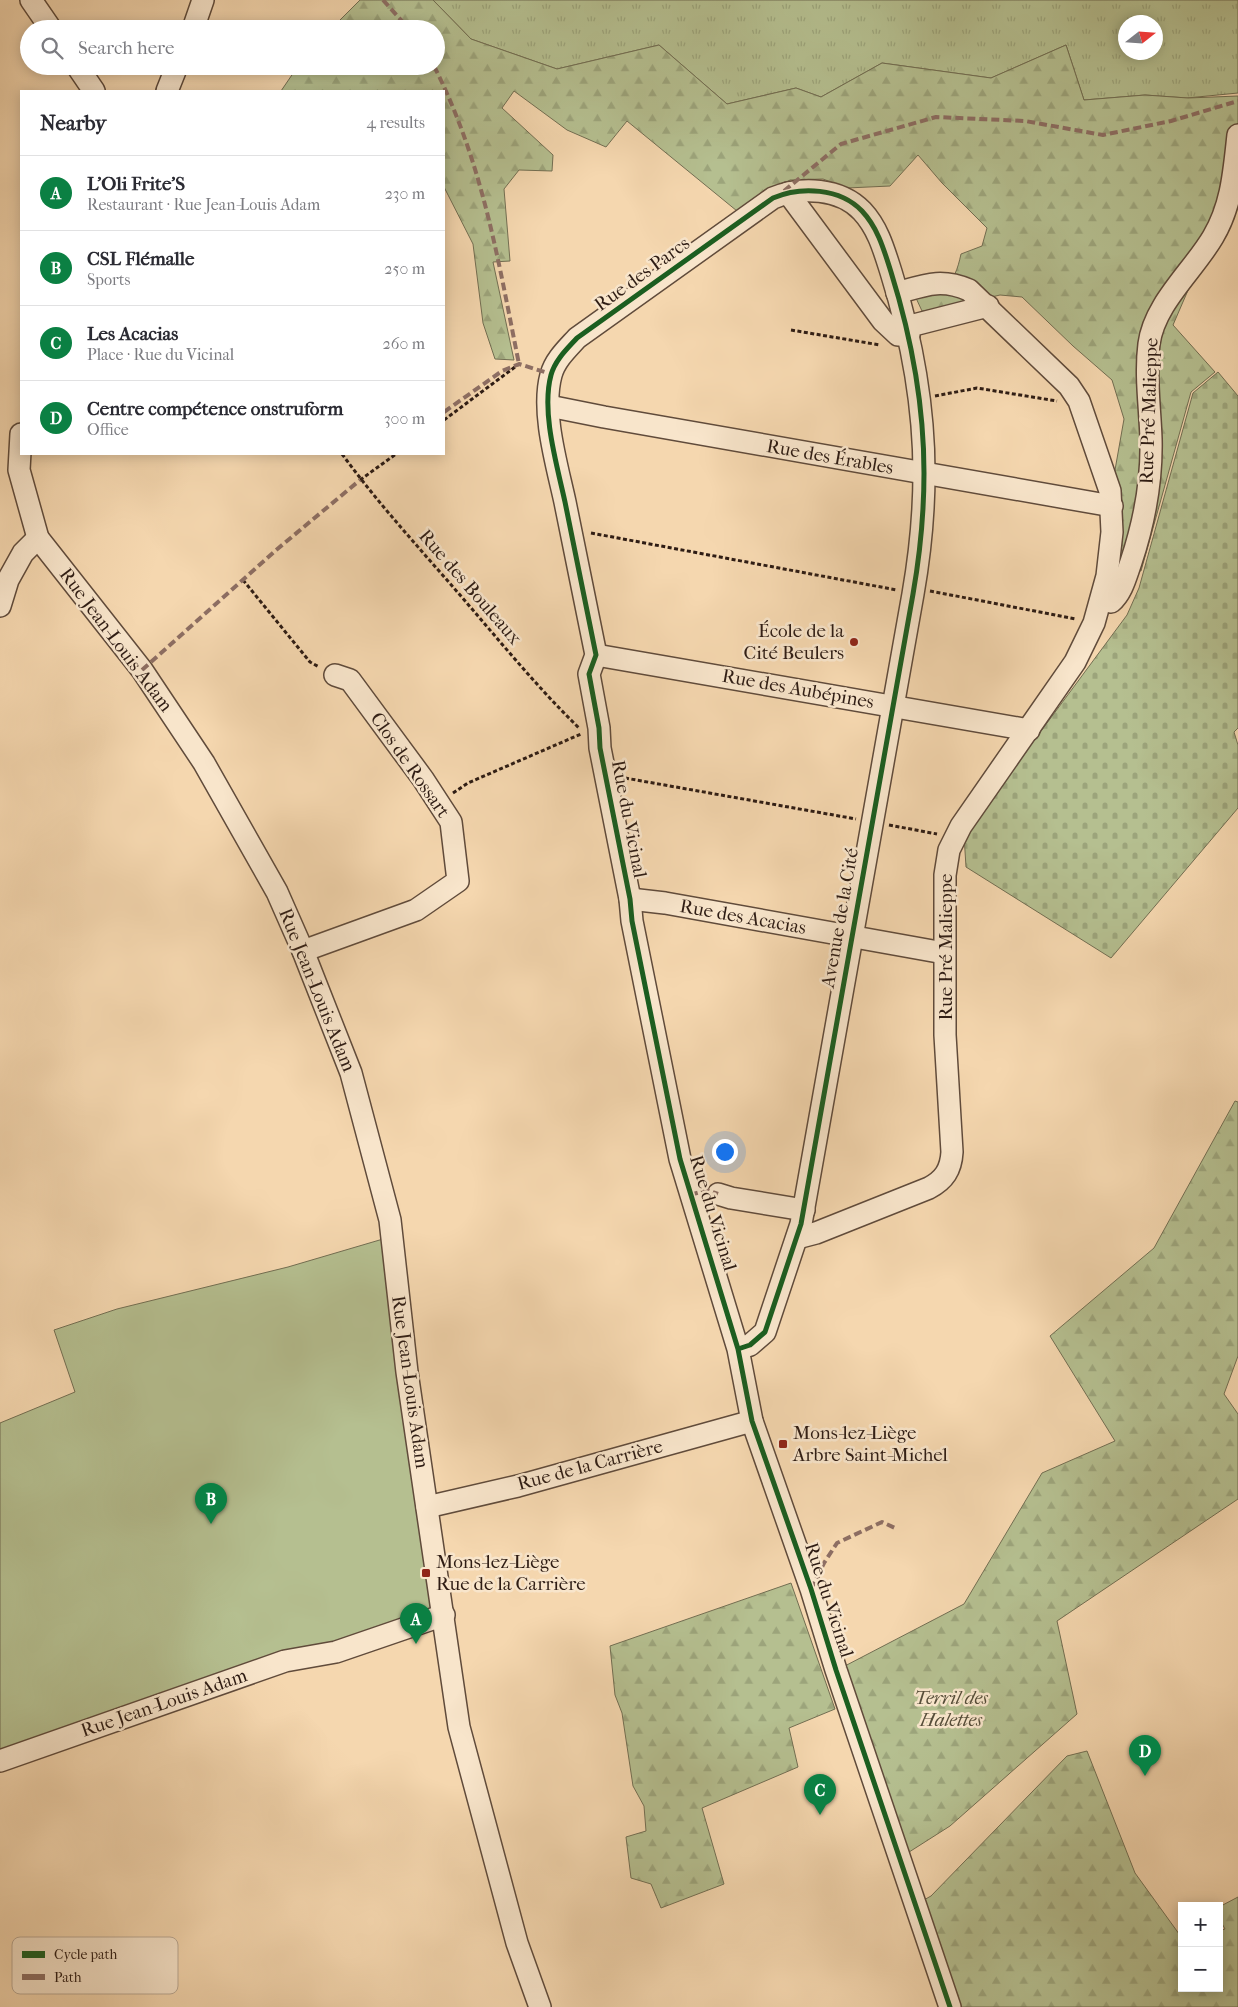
<!DOCTYPE html>
<html lang="en">
<head>
<meta charset="utf-8">
<style>
  body { margin:0; font-family:"IM FELL French Canon",serif; background:#f2f2f3; color:#2b2b33 }
  .controls { position:absolute; right:15px; bottom:15px; display:grid; overflow:hidden; border-radius:0px; box-shadow:0 2px 12px #0003 }
  .controls button { width:45px; height:45px; display:grid; place-items:center; padding:0; border:0; border-bottom:1px solid #e1e1e2; background:#fff; color:#2b2b33; font:25px sans-serif }
  .compass { position:absolute; left:1118px; top:15px; width:45px; height:45px; border-radius:50%; background:#fff; box-shadow:0 2px 12px #0003; rotate:73deg }
  .you { position:absolute; left:724px; top:1151px; width:18px; height:18px; margin:-12px; border:4px solid #fff; border-radius:50%; background:#1a73e8; box-shadow:0 0 0 8px #1a73e833 }
  .badge { display:grid; place-items:center; width:32px; height:32px; border-radius:50%; background:#0b8043; color:#fff; font-size:16px; font-weight:700 }
  .pin { position:absolute; translate:-50% -41px; filter:drop-shadow(0 1px 2px #0008) }
  .pin::after { content:''; position:absolute; top:26px; width:18px; height:15px; background:inherit; clip-path:polygon(0 0,100% 0,50% 100%) }
  .list { margin:0; padding:0; list-style:none }
  h2 { display:flex; justify-content:space-between; align-items:center; height:65px; margin:0; padding:0 20px; font-size:21px }
  h2 small { font-size:16px; font-weight:400; color:#7c7c81 }
  .list li { display:grid; grid-template-columns:32px 1fr auto; gap:15px; align-items:center; box-sizing:border-box; height:75px; padding:0 20px; border-top:1px solid #e1e1e2 }
  .list b { display:block; font-size:19px; white-space:nowrap }
  .list p { margin:0; font-size:16px; white-space:nowrap; color:#7c7c81 }
  .list em { font-size:16px; font-style:normal; color:#7c7c81 }
  .icon { flex:none; width:28px; height:28px; fill:none; stroke:currentColor; stroke-width:2; stroke-linecap:round; stroke-linejoin:round }
  .map { position:relative; flex:none; width:1238px; height:2007px; overflow:hidden }
  .search { position:absolute; background:#fff; box-shadow:0 2px 12px #0003; left:20px; top:20px; width:425px; height:55px; display:flex; align-items:center; gap:12px; box-sizing:border-box; padding:0 18px; border-radius:28px; color:#7c7c81; font-size:19px }
  .panel { position:absolute; background:#fff; box-shadow:0 2px 12px #0003; left:20px; top:90px; width:425px; height:365px; border-radius:0px }
  .map>svg:first-child { display:block }
  .grass { fill:url(#grass-tufts); stroke:#726e52; fill-rule:evenodd }
  .forest { fill:url(#forest-firs); stroke:#726e52 }
  .cemetery { fill:url(#cemetery-stones); stroke:#726e52 }
  .pitch { fill:#b5bf90; stroke:#726e52 }
  .lines { fill:none; stroke-linecap:round; stroke-linejoin:round }
  .minor-casing { stroke:#604b3b; stroke-width:24 }
  .path { stroke:#2e1c14; stroke-width:3; stroke-dasharray:4 2.5; stroke-linecap:butt }
  .minor { stroke:#f8e5cb; stroke-width:21 }
  .quiet { stroke:#8d6e63; stroke-width:4; stroke-dasharray:8 4; stroke-linecap:butt }
  .cycleway-casing { stroke:#f8e5cb; stroke-width:8 }
  .cycleway { stroke:#1b5e20; stroke-width:5 }
  .poi-dot { fill:#8f2418; stroke:#f8e5cb; stroke-width:2 }
  .labels { text-anchor:middle; dominant-baseline:central; stroke-width:5; stroke-linejoin:round; paint-order:stroke }
  .street-label { font-size:19px; fill:#2e1c14; stroke:#f8e5cb }
  .poi-label { font-size:19px; fill:#2e1c14; stroke:#f8e5cb; text-anchor:start }
  .park-label { font-size:19px; font-style:italic; fill:#564d39; stroke:#f8e5cb }
  .key { fill:#f8e5cb; stroke:#bba994; stroke-width:1 }
  .key-label { font-size:14px; fill:#2e1c14 }
</style>
</head>
<body>
<div class="map">
<svg width="1238" height="2007" viewBox="0 0 1238 2007">
  <defs>
    <pattern id="grass-tufts" width="24" height="20" patternUnits="userSpaceOnUse" patternTransform="scale(1.25)"><rect width="24" height="20" fill="#b5bf90"/><path d="M3 7l-1-3M5 7V3M7 7l1-3M15 17l-1-3M17 17v-4M19 17l1-3" fill="none" stroke="#9ca47b"/></pattern>
    <pattern id="forest-firs" width="22" height="20" patternUnits="userSpaceOnUse" patternTransform="scale(1.25)"><rect width="22" height="20" fill="#b5bf90"/><path d="M5 1l3.5 6h-7zM16 11l3.5 6h-7z" fill="#9ca47b"/></pattern>
    <pattern id="cemetery-stones" width="16" height="16" patternUnits="userSpaceOnUse" patternTransform="scale(1.25)"><rect width="16" height="16" fill="#b5bf90"/><path d="M2 7V4a2 2 0 0 1 4 0v3zM10 15v-3a2 2 0 0 1 4 0v3z" fill="#9ca47b"/></pattern>
  </defs>
  <rect width="100%" height="100%" fill="#f5d7af"/>
  <filter id="stains"><feTurbulence type="fractalNoise" baseFrequency=".004" numOctaves="4"/><feColorMatrix values="0 0 0 0 .2 0 0 0 0 .09 0 0 0 0 .02 0 0 0 .5 -.17"/></filter>
  <radialGradient id="worn" r=".72"><stop offset=".6" stop-color="#630" stop-opacity="0"/><stop offset="1" stop-color="#630" stop-opacity=".3"/></radialGradient>
  <!-- grass -->
  <path class="grass" d="M433,0H1238V93L1187,98L1145,95L1084,100L1066,45L991,78L882,63L821,97L796,88L727,104L659,45L557,69L471,39ZM1126,22H1156V52H1126Z"/>
  <!-- forest -->
  <g class="forest">
    <path d="M360,0H433L471,39L557,69L659,45L727,104L796,88L821,97L882,63L991,78L1066,45L1084,100L1145,95L1188,98L1238,96V140L1192,281L1173,325L1215,372L1191,392L1141,571L1110,563L1112,487L1124,419L1112,380L1073,346L1022,297L1000,295L950,307L922,311L916,298C946,286 954,287 961,254L982,246L987,228L942,183L918,155L890,186L847,188L823,179L790,180L737,211L627,121L606,147L567,130L514,91L502,108L553,155L552,171L519,170L504,189L510,261L493,262L514,360L495,359L483,323L473,244L444,187V91H281L298,66H436V29H331Z"/>
    <path d="M1235,1101L1238,1102V1356L1224,1394L1238,1414V1499L1057,1621L1077,1714L950,1826L906,1854L841,1668L964,1604L1042,1473L1115,1441L1050,1336L1154,1248Z"/>
    <path d="M791,1583L835,1709L789,1728L798,1767L702,1808L724,1884L661,1908L651,1884L631,1878L626,1837L646,1831L644,1806L633,1786L622,1713L615,1695L610,1646Z"/>
    <path d="M1087,1751L1135,1873L1182,1938V1988H1219V1931L1225,1929L1219,1918V1907L1238,1897V2007H959L922,1901L931,1896L1067,1756Z"/>
  </g>
  <!-- cemetery -->
  <path class="cemetery" d="M1218,372L1238,396V728L1234,732L1238,745V808L1111,958L966,867L964,835L1127,615L1139,588L1193,393Z"/>
  <!-- pitch -->
  <path class="pitch" d="M383,1239L435,1625L292,1666L0,1768V1423L75,1392L54,1330L117,1309L288,1267Z"/>
  <g class="lines">
    <!-- minor casing -->
    <g class="minor-casing">
      <g id="minor">
        <path d="M31,0L51,29"/>
        <path d="M193,29L203,0"/>
        <path d="M77,66L94,91"/>
        <path d="M167,91L177,66"/>
        <path d="M788,193L883,321L898,335H909"/>
        <path d="M906,327L988,306"/>
        <path d="M549,406L604,417L1112,506"/>
        <path d="M21,434L19,470L38,538L142,670L204,763L277,892L303,951L351,1073L390,1220L407,1372L459,1727L517,1943L540,2007"/>
        <path d="M1101,600L1111,602C1122,593 1126,576 1131,562C1144,523 1152,480 1151,439C1150,407 1145,375 1149,344C1154,304 1193,271 1213,237C1232,205 1234,171 1238,135"/>
        <path d="M0,606L8,580L23,553L38,538"/>
        <path d="M596,655L1029,730"/>
        <path d="M630,899L665,903L944,953"/>
        <path d="M303,951L416,910L458,881L451,822L423,779L350,680L335,675"/>
        <path d="M718,1194L731,1198L804,1210"/>
        <path d="M797,1238L816,1233L929,1188C944,1180 951,1170 952,1152L945,1035V875L949,850L961,826L1075,662L1094,623L1107,576L1112,532L1110,491L1079,401L1069,386L969,290C941,278 925,285 897,293"/>
        <path d="M738,1349L750,1345L765,1332L801,1224L913,594C920,554 924,513 924,473C924,405 911,336 891,272C884,250 878,228 862,211C840,188 801,186 773,198L577,338C567,349 555,360 551,375C541,412 557,465 565,502C575,553 586,604 596,655L589,674L599,728L600,748L630,899L632,921L680,1159L738,1349L752,1421L811,1589L836,1670L950,2007"/>
        <path d="M427,1507L518,1486L752,1421"/>
        <path d="M0,1761L285,1661L336,1652L444,1615"/>
      </g>
    </g>
    <!-- path -->
    <g class="path">
      <path d="M791,330L880,345"/>
      <path d="M935,396L977,388L1057,401"/>
      <path d="M444,420L519,364"/>
      <path d="M342,454C380,506 424,553 466,602C503,645 539,689 580,729"/>
      <path d="M360,480L396,454"/>
      <path d="M591,533L897,590"/>
      <path d="M243,580L310,662L319,667"/>
      <path d="M930,591L1076,619"/>
      <path d="M625,778L856,819"/>
      <path d="M453,793L468,783L581,734"/>
      <path d="M889,825L937,834"/>
    </g>
    <!-- minor -->
    <use href="#minor" class="minor"/>
    <!-- quiet -->
    <g class="quiet">
      <path d="M383,0L409,29"/>
      <path d="M434,66C483,163 498,260 519,364"/>
      <path d="M784,191L841,144L936,117L1025,121L1103,135L1171,121L1238,101"/>
      <path d="M444,412L502,371L519,364L551,374"/>
      <path d="M142,670L275,551L360,480"/>
      <path d="M690,1195L707,1190L718,1194"/>
      <path d="M811,1589L824,1563L837,1543L882,1522L897,1529"/>
    </g>
    <!-- cycleway casing -->
    <g class="cycleway-casing">
      <path id="cycleway" d="M738,1349L750,1345L765,1332L801,1224L913,594C920,554 924,513 924,473C924,405 911,336 891,272C884,250 878,228 862,211C840,188 801,186 773,198L577,338C567,349 555,360 551,375C541,412 557,465 565,502C575,553 586,604 596,655L589,674L599,728L600,748L630,899L632,921L680,1159L738,1349L752,1421L811,1589L836,1670L950,2007"/>
    </g>
    <!-- cycleway -->
    <use href="#cycleway" class="cycleway"/>
  </g>
  <!-- markers -->
  <g class="poi-dot">
    <circle cx="854" cy="642" r="5"/>
    <rect x="778" y="1439" width="10" height="10" rx="2.5"/>
    <rect x="421" y="1568" width="10" height="10" rx="2.5"/>
  </g>
  <g class="labels">
    <!-- street labels -->
    <g class="street-label">
      <text transform="translate(642 274) rotate(-36)">Rue des Parcs</text>
      <text transform="translate(1149 411) rotate(-88)">Rue Pré Malieppe</text>
      <text transform="translate(830 457) rotate(10)">Rue des Érables</text>
      <text transform="translate(470 587) rotate(49)">Rue des Bouleaux</text>
      <text transform="translate(116 640) rotate(53)">Rue Jean-Louis Adam</text>
      <text transform="translate(798 689) rotate(10)">Rue des Aubépines</text>
      <text transform="translate(410 765) rotate(55)">Clos de Rossart</text>
      <text transform="translate(629 819) rotate(79)">Rue du Vicinal</text>
      <text transform="translate(743 917) rotate(10)">Rue des Acacias</text>
      <text transform="translate(840 918) rotate(-80)">Avenue de la Cité</text>
      <text transform="translate(946 947) rotate(-90)">Rue Pré Malieppe</text>
      <text transform="translate(317 990) rotate(68)">Rue Jean-Louis Adam</text>
      <text transform="translate(713 1213) rotate(73)">Rue du Vicinal</text>
      <text transform="translate(410 1382) rotate(82)">Rue Jean-Louis Adam</text>
      <text transform="translate(590 1465) rotate(-15)">Rue de la Carrière</text>
      <text transform="translate(829 1600) rotate(72)">Rue du Vicinal</text>
      <text transform="translate(164 1703) rotate(-19)">Rue Jean-Louis Adam</text>
    </g>
    <!-- poi labels -->
    <g class="poi-label">
      <text x="844" y="631" text-anchor="end">École de la<tspan x="844" dy="22">Cité Beulers</tspan></text>
      <text x="793" y="1433">Mons-lez-Liège<tspan x="793" dy="22">Arbre Saint-Michel</tspan></text>
      <text x="436" y="1562">Mons-lez-Liège<tspan x="436" dy="22">Rue de la Carrière</tspan></text>
    </g>
    <!-- park labels -->
    <g class="park-label">
      <text x="951" y="1698">Terril des<tspan x="951" dy="22">Halettes</tspan></text>
    </g>
  </g>
  <!-- legend -->
  <rect x="12" y="1937" width="166" height="57" rx="8" class="key"/>
  <rect x="22" y="1951" width="23" height="7" fill="#1b5e20"/>
  <rect x="22" y="1974" width="23" height="6" fill="#8d6e63"/>
  <g class="key-label">
    <text x="54" y="1959">Cycle path</text>
    <text x="54" y="1982">Path</text>
  </g>
  <rect width="100%" height="100%" filter="url(#stains)"/>
  <rect width="100%" height="100%" fill="url(#worn)"/>
</svg>
<div class="controls">
<button>+</button>
<button>−</button>
</div>
<svg class="compass" viewBox="-18 -18 36 36"><path d="M0-13l5 13h-10z" fill="#e53935"/><path d="M0 13l5-13h-10z" fill="#7c7c81"/></svg>
<div class="you"></div>
<div class="pin badge" style="left:416px;top:1644px">A</div>
<div class="pin badge" style="left:211px;top:1524px">B</div>
<div class="pin badge" style="left:820px;top:1815px">C</div>
<div class="pin badge" style="left:1145px;top:1776px">D</div>
<div class="search"><svg class="icon" aria-label="search" viewBox="0 0 24 24"><circle cx="10" cy="10" r="6"/><path d="M15 15l6 6"/></svg>Search here</div>
<section class="panel">
<h2>Nearby<small>4 results</small></h2>
<ul class="list">
<li><span class="badge">A</span><div><b>L’Oli Frite’S</b><p>Restaurant · Rue Jean-Louis Adam</p></div><em>230 m</em></li>
<li><span class="badge">B</span><div><b>CSL Flémalle</b><p>Sports</p></div><em>250 m</em></li>
<li><span class="badge">C</span><div><b>Les Acacias</b><p>Place · Rue du Vicinal</p></div><em>260 m</em></li>
<li><span class="badge">D</span><div><b>Centre compétence onstruform</b><p>Office</p></div><em>300 m</em></li>
</ul>
</section>
</div>
</body>
</html>
